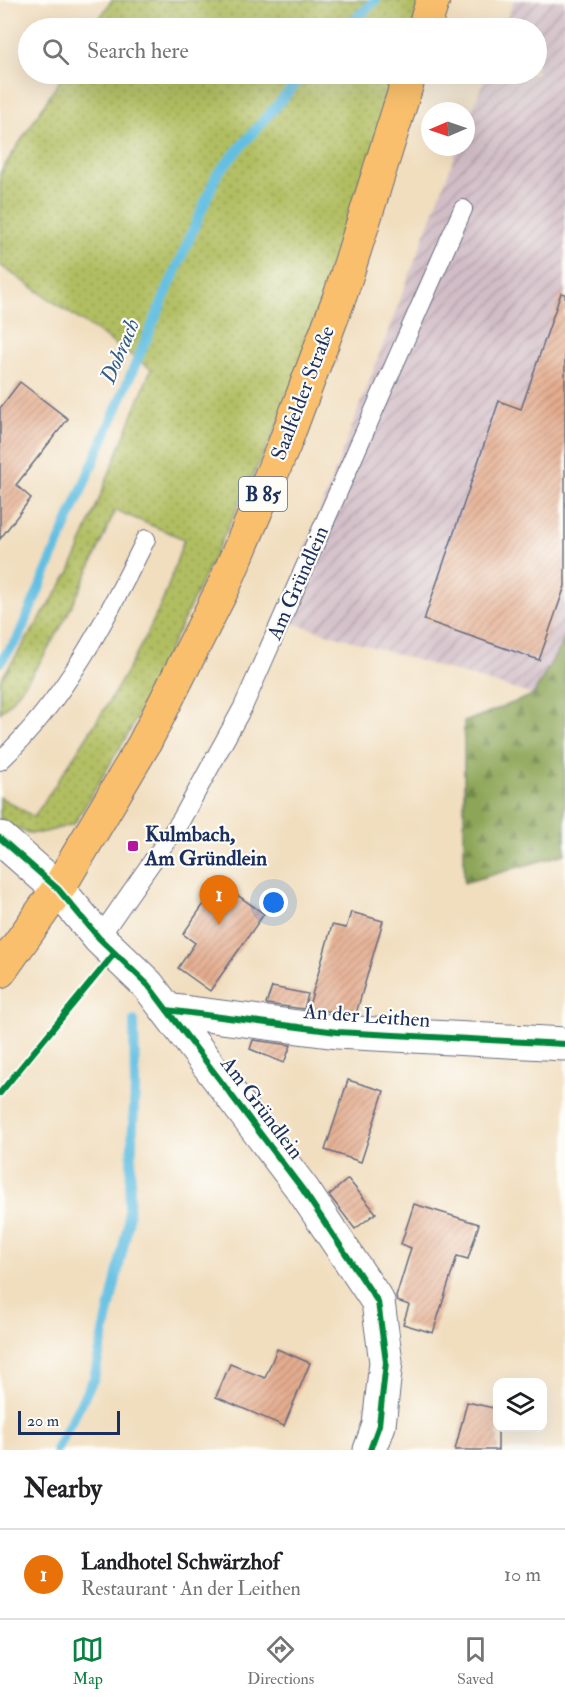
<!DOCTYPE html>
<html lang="en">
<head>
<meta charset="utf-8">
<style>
  body { margin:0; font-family:"IM FELL Double Pica",serif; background:#f2f2f2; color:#202124 }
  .controls { position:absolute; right:18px; bottom:18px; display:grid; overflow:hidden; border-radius:12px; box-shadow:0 6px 24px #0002 }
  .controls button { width:54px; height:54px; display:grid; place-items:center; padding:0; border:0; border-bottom:2px solid #e0e0e0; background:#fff; color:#202124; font:30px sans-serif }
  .compass { position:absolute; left:421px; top:102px; width:54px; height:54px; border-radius:50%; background:#fff; box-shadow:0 6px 24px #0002; rotate:268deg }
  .scale { position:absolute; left:18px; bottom:15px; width:102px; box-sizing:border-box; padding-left:6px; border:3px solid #1b2f5e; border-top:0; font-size:16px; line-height:21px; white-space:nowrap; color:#1b2f5e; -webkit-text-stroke:4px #fdfcf7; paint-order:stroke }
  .you { position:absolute; left:274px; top:903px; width:21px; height:21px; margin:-15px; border:4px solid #fff; border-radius:50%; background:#1a73e8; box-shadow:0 0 0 9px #1a73e833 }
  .badge { display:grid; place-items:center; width:39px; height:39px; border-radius:50%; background:#0b8043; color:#fff; font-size:20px; font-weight:700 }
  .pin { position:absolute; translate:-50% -50px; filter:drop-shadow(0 2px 3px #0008) }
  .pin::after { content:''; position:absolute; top:32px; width:21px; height:18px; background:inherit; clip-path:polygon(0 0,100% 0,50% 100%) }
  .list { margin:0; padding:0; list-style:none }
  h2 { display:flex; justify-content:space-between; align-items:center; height:78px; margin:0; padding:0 24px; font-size:26px }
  h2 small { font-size:20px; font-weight:400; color:#757577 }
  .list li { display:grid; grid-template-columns:39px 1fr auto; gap:18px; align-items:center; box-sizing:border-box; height:90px; padding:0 24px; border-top:2px solid #e0e0e0 }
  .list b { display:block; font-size:22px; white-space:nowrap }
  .list p { margin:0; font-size:20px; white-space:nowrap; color:#757577 }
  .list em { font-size:20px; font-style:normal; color:#757577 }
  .icon { flex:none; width:33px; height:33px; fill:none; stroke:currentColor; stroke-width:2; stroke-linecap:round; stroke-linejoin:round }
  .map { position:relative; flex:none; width:565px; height:1450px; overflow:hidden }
  .search { position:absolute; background:#fff; box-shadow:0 6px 24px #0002; left:18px; right:18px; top:18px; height:66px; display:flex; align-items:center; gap:15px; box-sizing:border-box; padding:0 21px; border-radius:33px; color:#757577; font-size:22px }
  .sheet { height:168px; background:#fff }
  nav { display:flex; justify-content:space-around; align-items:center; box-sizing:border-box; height:84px; border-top:2px solid #e0e0e0; background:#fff; font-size:16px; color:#757577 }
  nav a { display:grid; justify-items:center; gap:3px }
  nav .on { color:#0b8043 }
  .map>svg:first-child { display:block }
  .industrial { fill:url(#industrial-furrows) }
  .grass { fill:url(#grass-dots); stroke:#66765f; stroke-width:1.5 }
  .forest { fill:url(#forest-firs); stroke:#546a5a; stroke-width:1.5 }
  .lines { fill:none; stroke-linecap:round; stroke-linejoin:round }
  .stream { stroke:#64bfe2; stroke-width:10 }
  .building { fill:url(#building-hatch) }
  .service-casing { stroke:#666c80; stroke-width:20 }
  .minor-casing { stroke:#666c80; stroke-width:35 }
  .primary-casing { stroke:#666c80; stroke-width:35 }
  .service { stroke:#fff; stroke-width:18 }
  .minor { stroke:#fff; stroke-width:33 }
  .primary { stroke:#f9bf6d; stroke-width:33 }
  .cycleway-casing { stroke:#fdfcf7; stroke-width:10 }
  .cycleway { stroke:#00873e; stroke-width:6 }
  .poi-dot { fill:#b5179e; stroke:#fdfcf7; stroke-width:2 }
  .labels { text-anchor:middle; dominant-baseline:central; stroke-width:4.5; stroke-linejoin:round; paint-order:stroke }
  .shield { fill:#fdfcf7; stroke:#5f6c8c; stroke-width:1.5 }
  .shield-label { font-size:20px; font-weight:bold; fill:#1b2f5e }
  .street-label { font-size:21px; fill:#1b2f5e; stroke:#fdfcf7 }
  .poi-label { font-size:21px; font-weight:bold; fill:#1b2f5e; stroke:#fdfcf7; text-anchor:start }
  .water-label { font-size:22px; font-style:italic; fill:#315a86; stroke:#fdfcf7 }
</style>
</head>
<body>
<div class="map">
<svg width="565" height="1450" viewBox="0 0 565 1450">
  <defs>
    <pattern id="industrial-furrows" width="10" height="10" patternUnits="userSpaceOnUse" patternTransform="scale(1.5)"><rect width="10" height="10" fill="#d2bdc6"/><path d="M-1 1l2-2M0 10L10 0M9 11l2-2" fill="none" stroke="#aa9aa4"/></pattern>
    <pattern id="grass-dots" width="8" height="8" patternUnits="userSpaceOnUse" patternTransform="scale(1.5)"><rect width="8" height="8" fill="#b1be60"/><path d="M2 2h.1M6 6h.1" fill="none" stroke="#8f9b52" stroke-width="1.8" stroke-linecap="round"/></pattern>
    <pattern id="forest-firs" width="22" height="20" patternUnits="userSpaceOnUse" patternTransform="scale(1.5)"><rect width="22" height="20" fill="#8ca556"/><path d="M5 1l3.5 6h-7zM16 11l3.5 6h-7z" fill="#72874a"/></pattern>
    <pattern id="building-hatch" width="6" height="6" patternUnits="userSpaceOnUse" patternTransform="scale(1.5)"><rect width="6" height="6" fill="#e5ad8f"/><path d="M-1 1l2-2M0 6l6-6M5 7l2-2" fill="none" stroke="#b98d78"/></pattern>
  </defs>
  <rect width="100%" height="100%" fill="#fdfcf7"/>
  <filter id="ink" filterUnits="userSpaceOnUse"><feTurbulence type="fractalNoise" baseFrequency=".0167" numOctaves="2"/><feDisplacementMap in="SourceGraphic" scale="12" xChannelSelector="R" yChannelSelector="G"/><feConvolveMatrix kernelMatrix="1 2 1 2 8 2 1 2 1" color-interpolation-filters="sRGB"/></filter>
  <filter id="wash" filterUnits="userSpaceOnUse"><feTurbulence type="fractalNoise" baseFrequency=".008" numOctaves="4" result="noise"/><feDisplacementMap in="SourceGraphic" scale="24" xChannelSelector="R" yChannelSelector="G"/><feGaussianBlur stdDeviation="1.35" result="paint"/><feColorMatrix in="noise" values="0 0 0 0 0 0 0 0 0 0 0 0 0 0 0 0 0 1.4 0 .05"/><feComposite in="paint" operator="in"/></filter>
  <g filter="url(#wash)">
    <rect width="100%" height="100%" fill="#f1debf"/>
    <!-- industrial -->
    <path class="industrial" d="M514,0H565V638L533,695L279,619L458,147H466V126L486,74H536V28H503Z"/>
    <!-- grass -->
    <g class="grass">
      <path d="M112,0H433L424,28H93Z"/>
      <path d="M64,74H410L341,293L131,729L74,824C37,834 34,840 0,820V797L34,817C80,747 129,677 163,600C171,580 177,559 184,539L115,510C88,575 50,663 0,713V681L70,572L151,369L0,265V173Z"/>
    </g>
    <!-- forest -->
    <path class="forest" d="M565,638V854L464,883V722L533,695Z"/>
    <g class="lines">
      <!-- stream -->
      <g class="stream">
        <path d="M345,28L376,0"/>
        <path d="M0,662L17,640L217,174L304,74"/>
        <path d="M56,1450L94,1378L128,1225L135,1087L134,1021"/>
      </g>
    </g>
    <g id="blocks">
      <!-- building -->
      <g class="building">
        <path d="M561,293L565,294V586L539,660L424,620L499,401L521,409Z"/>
        <path d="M20,382L68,419L16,485L31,498L0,539V408Z"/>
        <path d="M219,882L264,914L210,991L178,968L195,943L183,934Z"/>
        <path d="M351,912L383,921L356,1014L308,1009L332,925L346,928Z"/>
        <path d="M272,987L308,994L304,1009L266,1004Z"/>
        <path d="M253,1040L291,1045L284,1063L250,1049Z"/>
        <path d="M348,1080L384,1091L361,1162L325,1150Z"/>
        <path d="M348,1179L376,1213L355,1229L329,1195Z"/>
        <path d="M414,1204L479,1224L468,1259L457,1256L433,1333L403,1324L409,1305L397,1301L396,1297L411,1248L401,1244Z"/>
        <path d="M277,1349L310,1363L284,1426L216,1397L230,1364L265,1378Z"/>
        <path d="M467,1402L498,1409V1450H455Z"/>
      </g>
    </g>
  </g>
  <g filter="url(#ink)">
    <use href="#blocks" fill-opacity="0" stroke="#666c80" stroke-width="1.5"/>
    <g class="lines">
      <!-- service casing -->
      <g class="service-casing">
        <g id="service">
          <path d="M0,761C65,700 107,618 146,539"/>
          <path d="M99,938L181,820L243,707L463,209"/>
        </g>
      </g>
      <!-- minor casing -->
      <g class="minor-casing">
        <g id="minor">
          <path d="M0,838L58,889L99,938L148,985L303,1190L378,1302L386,1362L379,1425L370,1450"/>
          <path d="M167,1010L337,1032L565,1044"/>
        </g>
      </g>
      <!-- primary casing -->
      <g class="primary-casing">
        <g id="primary">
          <path d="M424,28L433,0"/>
          <path d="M0,971L58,889L144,744L224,586L284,445L341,293L410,74"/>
        </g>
      </g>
      <!-- service -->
      <use href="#service" class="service"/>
      <!-- minor -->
      <use href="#minor" class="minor"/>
      <!-- primary -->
      <use href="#primary" class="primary"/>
      <!-- cycleway casing -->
      <g class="cycleway-casing">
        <g id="cycleway">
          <path d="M0,838L58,889L99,938L148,985L303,1190L378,1302L386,1362L379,1425L370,1450"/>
          <path d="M167,1010L337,1032L565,1044"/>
          <path d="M0,1093L114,954"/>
        </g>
      </g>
      <!-- cycleway -->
      <use href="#cycleway" class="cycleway"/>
    </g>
  </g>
  <!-- markers -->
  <rect class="poi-dot" x="127" y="840" width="12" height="12" rx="3"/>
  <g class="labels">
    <!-- shield labels -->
    <rect class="shield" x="239" y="477" width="48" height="34" rx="4.5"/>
    <g class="shield-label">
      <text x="263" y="494">B 85</text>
    </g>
    <!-- street labels -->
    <g class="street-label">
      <text transform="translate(303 393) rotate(-69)">Saalfelder Straße</text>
      <text transform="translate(298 583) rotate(-66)">Am Gründlein</text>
      <text transform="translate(367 1016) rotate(4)">An der Leithen</text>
      <text transform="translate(262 1108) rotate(53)">Am Gründlein</text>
    </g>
    <!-- poi labels -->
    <g class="poi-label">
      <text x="145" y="834">Kulmbach,<tspan x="145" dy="24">Am Gründlein</tspan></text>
    </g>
    <!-- water labels -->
    <g class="water-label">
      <text transform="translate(120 351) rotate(-67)">Dobrach</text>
    </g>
  </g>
</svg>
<div class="controls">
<button><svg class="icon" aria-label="layers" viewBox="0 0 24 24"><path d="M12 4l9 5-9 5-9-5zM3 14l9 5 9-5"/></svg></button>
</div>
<svg class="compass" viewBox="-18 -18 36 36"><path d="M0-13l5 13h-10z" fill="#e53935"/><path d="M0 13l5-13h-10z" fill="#757577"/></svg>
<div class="scale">20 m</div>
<div class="you"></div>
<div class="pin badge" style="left:219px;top:925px;background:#e8710a">1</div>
<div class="search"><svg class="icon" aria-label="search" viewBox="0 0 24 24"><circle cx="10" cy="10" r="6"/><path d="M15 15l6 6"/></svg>Search here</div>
</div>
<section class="sheet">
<h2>Nearby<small></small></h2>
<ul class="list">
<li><span class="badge" style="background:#e8710a">1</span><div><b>Landhotel Schwärzhof</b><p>Restaurant · An der Leithen</p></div><em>10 m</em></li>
</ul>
</section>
<nav>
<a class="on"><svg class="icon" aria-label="map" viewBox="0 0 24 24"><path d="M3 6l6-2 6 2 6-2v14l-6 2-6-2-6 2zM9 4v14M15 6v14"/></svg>Map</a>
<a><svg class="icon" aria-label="directions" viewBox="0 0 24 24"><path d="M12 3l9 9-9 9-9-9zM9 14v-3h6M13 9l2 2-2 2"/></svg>Directions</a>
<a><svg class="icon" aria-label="saved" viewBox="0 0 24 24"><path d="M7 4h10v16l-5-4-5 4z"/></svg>Saved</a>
</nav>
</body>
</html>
